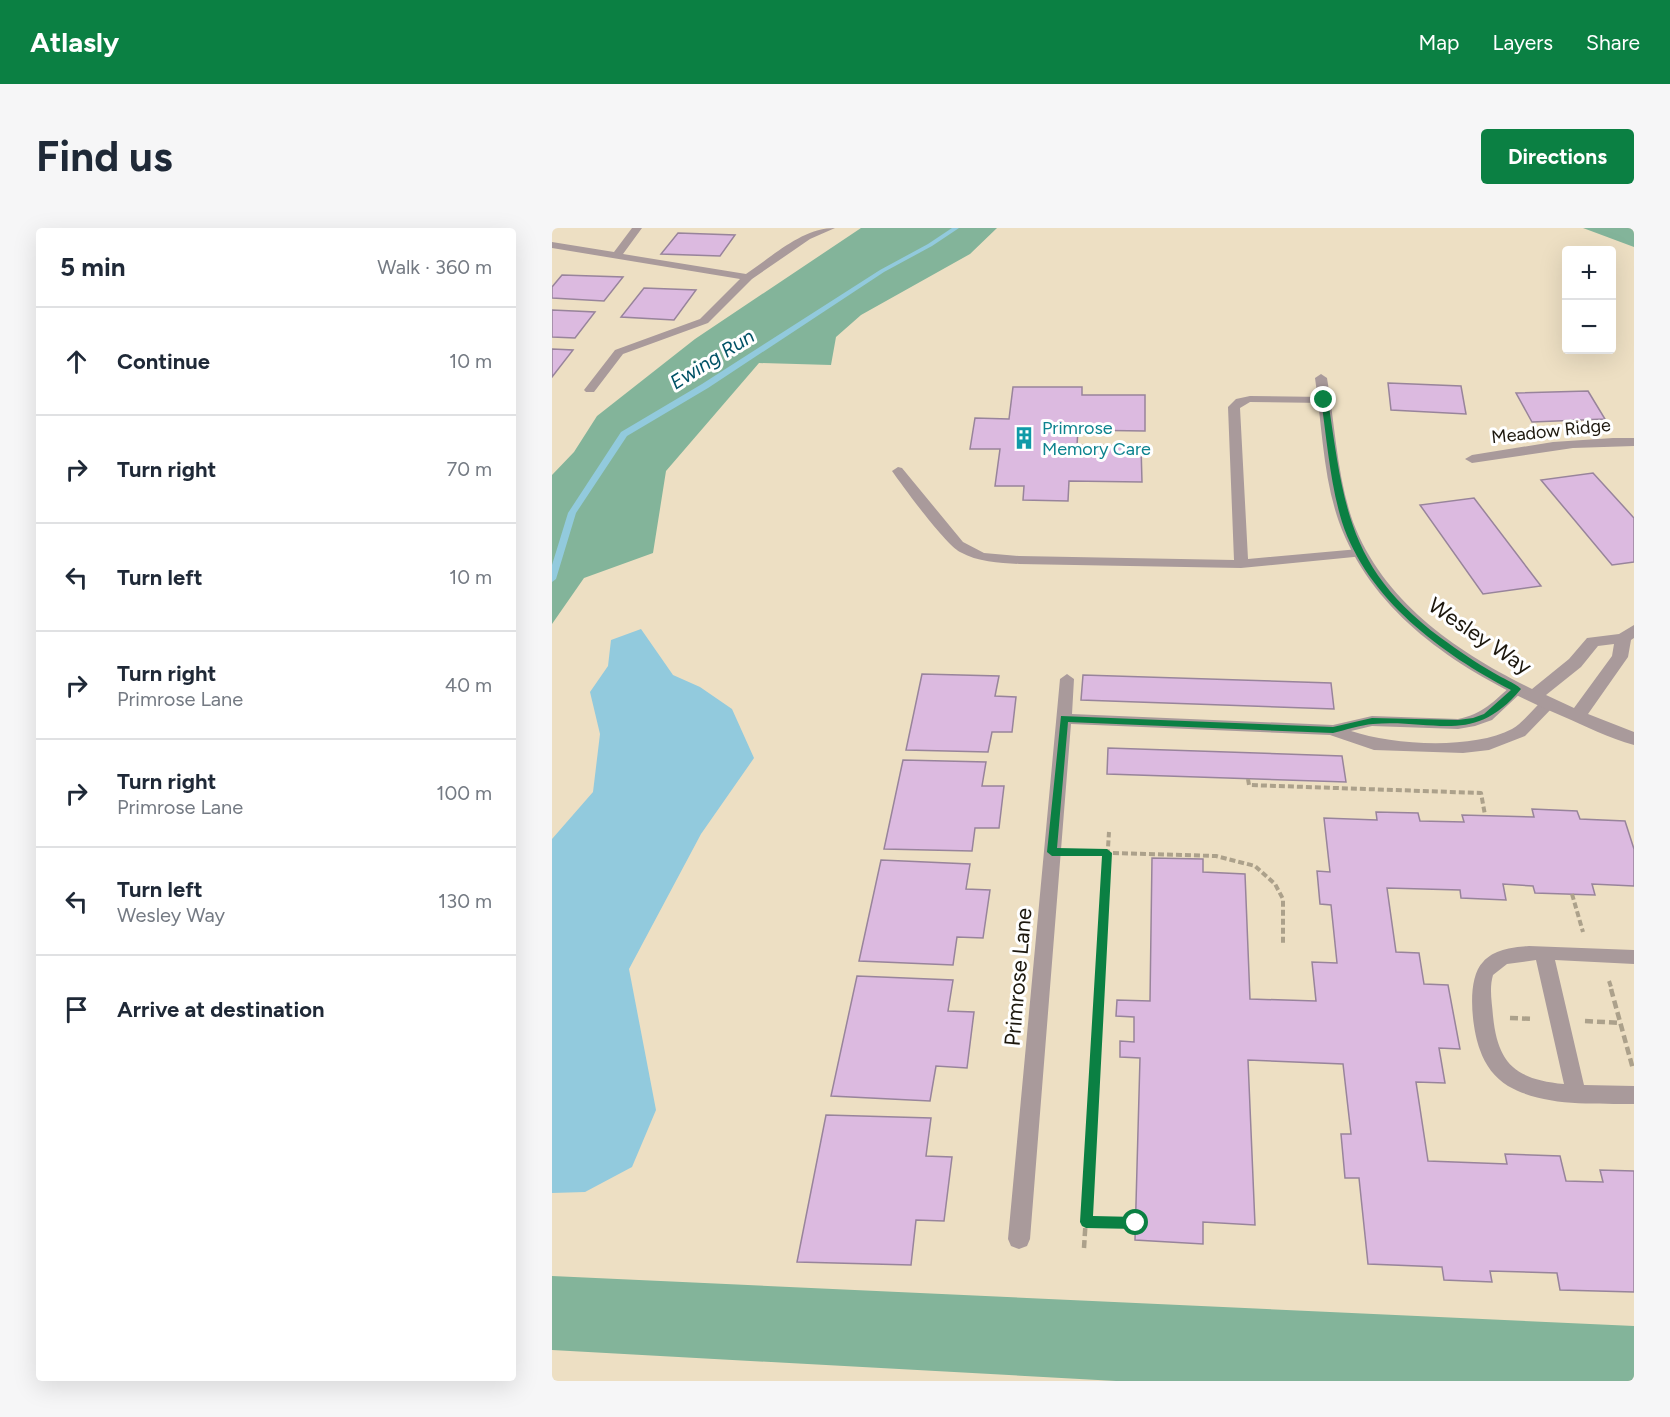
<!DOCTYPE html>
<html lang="en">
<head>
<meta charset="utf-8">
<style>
  body { margin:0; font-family:Figtree,sans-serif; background:#f6f6f7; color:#1f2937 }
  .controls { position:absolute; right:18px; top:18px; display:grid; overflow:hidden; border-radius:6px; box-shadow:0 6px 24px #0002 }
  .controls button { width:54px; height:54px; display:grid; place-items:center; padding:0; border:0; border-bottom:2px solid #e0e1e3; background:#fff; color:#1f2937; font:30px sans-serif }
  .stop { position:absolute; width:18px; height:18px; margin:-14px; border:4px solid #0b8043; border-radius:50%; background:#fff }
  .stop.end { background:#0b8043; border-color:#fff; box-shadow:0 2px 6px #0008 }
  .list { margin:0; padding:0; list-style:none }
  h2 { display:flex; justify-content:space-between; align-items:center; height:78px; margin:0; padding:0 24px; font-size:26px }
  h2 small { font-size:20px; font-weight:400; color:#747a83 }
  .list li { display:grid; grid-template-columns:39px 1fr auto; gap:18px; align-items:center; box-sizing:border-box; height:108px; padding:0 24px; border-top:2px solid #e0e1e3 }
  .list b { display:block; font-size:22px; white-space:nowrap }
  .list p { margin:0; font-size:20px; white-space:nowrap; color:#747a83 }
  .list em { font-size:20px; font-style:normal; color:#747a83 }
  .icon { flex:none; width:33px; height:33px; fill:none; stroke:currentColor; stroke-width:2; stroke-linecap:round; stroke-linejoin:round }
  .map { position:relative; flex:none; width:1082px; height:1153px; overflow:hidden; border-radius:6px }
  header { display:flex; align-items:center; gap:36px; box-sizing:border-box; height:84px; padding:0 30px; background:#0b8043; color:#fff }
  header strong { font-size:28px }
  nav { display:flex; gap:33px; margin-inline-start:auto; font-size:21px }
  .intro { display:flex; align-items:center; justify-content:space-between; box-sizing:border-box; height:144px; padding:0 36px }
  h1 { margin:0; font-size:42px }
  .button { padding:15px 27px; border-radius:6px; background:#0b8043; color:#fff; font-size:21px; font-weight:700 }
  main { display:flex; gap:36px; padding:0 36px }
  aside { flex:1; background:#fff; border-radius:6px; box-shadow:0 6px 24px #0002 }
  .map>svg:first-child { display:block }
  .forest { fill:#83b49a }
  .water { fill:#92cadd }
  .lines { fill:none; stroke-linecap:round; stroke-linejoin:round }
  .stream { fill:#92cadd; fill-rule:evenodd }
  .building { fill:#dcbae0; stroke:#98849b; stroke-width:1.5 }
  .path-far1 { stroke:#aca18b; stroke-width:4; stroke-dasharray:6 3; stroke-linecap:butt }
  .path { stroke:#aca18b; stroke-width:4.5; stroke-dasharray:8 4; stroke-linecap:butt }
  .service { fill:#a99a9b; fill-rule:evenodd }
  .minor { fill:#a99a9b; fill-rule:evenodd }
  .route { fill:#0b8043 }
  .labels { text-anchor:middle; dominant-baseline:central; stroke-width:6; stroke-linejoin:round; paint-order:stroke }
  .far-culture-label { font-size:18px; fill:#0d838f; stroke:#fff; text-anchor:start }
  .far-street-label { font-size:18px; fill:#1d180e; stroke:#fff }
  .far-water-label { font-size:20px; font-style:italic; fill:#005266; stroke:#fff }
  .street-label { font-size:22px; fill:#1d180e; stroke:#fff }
</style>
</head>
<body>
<header>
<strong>Atlasly</strong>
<nav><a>Map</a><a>Layers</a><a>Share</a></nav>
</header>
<div class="intro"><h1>Find us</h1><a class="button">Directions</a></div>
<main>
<aside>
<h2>5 min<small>Walk · 360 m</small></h2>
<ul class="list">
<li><svg class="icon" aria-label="ahead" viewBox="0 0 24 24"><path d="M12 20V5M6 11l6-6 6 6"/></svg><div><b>Continue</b></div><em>10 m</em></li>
<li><svg class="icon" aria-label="right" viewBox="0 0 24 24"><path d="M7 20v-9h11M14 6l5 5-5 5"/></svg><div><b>Turn right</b></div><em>70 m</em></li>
<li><svg class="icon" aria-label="left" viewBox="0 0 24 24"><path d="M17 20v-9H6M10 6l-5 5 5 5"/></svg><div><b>Turn left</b></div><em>10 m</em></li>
<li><svg class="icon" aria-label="right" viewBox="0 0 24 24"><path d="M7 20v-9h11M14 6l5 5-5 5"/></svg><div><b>Turn right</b><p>Primrose Lane</p></div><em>40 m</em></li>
<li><svg class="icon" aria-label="right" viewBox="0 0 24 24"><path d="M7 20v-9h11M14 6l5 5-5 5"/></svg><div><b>Turn right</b><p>Primrose Lane</p></div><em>100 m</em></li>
<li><svg class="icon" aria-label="left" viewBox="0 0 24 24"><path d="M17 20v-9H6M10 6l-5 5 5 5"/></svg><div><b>Turn left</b><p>Wesley Way</p></div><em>130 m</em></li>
<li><svg class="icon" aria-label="arrive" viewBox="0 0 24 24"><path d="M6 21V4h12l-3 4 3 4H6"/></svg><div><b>Arrive at destination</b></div></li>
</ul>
</aside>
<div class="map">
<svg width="1082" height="1153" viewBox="0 0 1082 1153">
  <rect width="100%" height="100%" fill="#eddfc3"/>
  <!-- forest -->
  <g class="forest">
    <path d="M309,0H445L418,26L309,87L284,109L279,137L207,135L114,243L101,325L32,350L0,396V247L22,224L45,188L143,111Z"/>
    <path d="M1031,0H1082V19Z"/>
    <path d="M0,1048L1082,1098V1153H564L0,1122Z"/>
  </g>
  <!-- water -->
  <path class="water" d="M89,401L121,447L148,459L180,481L202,530L149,606L77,741L104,882L80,939L33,964L0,965V611L41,564L48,506L38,464L56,438L59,412Z"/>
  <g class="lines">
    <!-- stream -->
    <path class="stream" d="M400,0H407L380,18L332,44L156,160L75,208L24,285L4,351L0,354V337L16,285L69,204L150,156L328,42L376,16Z"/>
  </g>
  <!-- building -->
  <g class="building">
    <path d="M126,5L183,7L168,28L109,26Z"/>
    <path d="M10,47L71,49L52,73L0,70V59Z"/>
    <path d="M92,60L144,62L122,92L69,89Z"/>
    <path d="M0,82L43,84L23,110L0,109Z"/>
    <path d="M0,121L21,122L0,149Z"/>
    <path d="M836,155L909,158L914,186L839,182Z"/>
    <path d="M461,159H530V167H593V203L526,202L525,217L589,218L590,254L517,253L516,273L471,272L472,258H443L448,221H418L423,190L457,191Z"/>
    <path d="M1036,163L1053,191L980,194L964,165Z"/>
    <path d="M1041,245L1082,290V334L1060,337L989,252Z"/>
    <path d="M922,270L989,358L931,366L868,277Z"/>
    <path d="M370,446L447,448L443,468L464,469L460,504H440L436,524L354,522Z"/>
    <path d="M531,447L779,455L782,481L529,472Z"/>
    <path d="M556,520L790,528L794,554L555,546Z"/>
    <path d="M351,532L434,534L430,558H452L447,600H423L420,623L332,621Z"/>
    <path d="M980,581L1025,583L1028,591L1073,593L1082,621V658L1040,656L1043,667L983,665L981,658L951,656L954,672L909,670L908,662L835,660L844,724L867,725L872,756L896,757L908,821L887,820L893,855L864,854L876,933L955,936L953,926L1008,928L1014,953L1051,954L1048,942L1082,943V1064L1008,1062L1005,1045L938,1043L940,1054L892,1052L890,1039L816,1036L807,950H793L789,906H799L791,836L696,832L703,997L651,994V1016L583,1012L588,830L568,829V813L582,814V789L564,788L565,772L598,773L600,630L651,631V644L693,646L698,771L764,773L760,734L785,735L779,677L768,676L765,643L778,644L772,590L825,592L824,584L866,585L868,593L912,594L910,587L982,589Z"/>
    <path d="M329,632L418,636L414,661L438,662L431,710L405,709L401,737L307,733Z"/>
    <path d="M305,748L401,752L396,783L422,784L415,840L384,838L378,873L279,868Z"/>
    <path d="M274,887L379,890L374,928L400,929L392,993L364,992L359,1037L245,1034Z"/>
  </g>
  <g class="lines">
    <!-- path-far1 -->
    <g class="path-far1">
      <path d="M696,551L697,557L929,565L933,587"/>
      <path d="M525,624L664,628L703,638L723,656L731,671V716"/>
      <path d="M1020,666L1031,704"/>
      <path d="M1057,753L1060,762"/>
      <path d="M547,762L557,604"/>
    </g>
    <!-- path -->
    <g class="path">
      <path d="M1059,761L1081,841"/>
      <path d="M958,790L981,791"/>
      <path d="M1033,793L1069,795"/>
      <path d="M534,994L583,995"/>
      <path d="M532,1020L548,761"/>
    </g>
    <!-- service -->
    <g class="service">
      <path d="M80,0H90L71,26L194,46C221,28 250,0 283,0L258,11L200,51L156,95L71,126L42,164H34L32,162L63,122L148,91L188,51L0,20V14L62,24Z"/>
      <path d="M698,168L773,169L779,172L773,175L698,174L688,180L696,331L807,321L812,322L814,325L812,328L689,340L467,336C447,335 426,334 408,324C393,316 352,260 340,243L346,239L350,240L411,314L432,325L467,328L682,332L676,179L684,171Z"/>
      <path d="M515,446L522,451L520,486L781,497L820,488L906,491C931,486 941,474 960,457L965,456L973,461L940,492L923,498L906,501L820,498L799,503C840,517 920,522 960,501C971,495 981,481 991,472L996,471L1004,476L973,508L937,522L911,525L822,522L778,507L519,496L478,1011L475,1018L467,1021L459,1018L456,1011L508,451Z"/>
      <path d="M977,718L1082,722V736L1003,732L1032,857L1082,858V876C1041,875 993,879 956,858C943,850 933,837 928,822C920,801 914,751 931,734C942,721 962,719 977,718ZM984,732L1012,856C964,851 946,837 941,788C940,774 937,761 941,747L955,736Z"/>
    </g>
    <!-- minor -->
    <g class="minor">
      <path d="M769,146L775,150C783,197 785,249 801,294C832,375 905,424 980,461L1017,431L1035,410L1067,406L1082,397V410L1079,412L1076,429L1036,486L1082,504V517C1057,510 1033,498 1010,488C919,449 823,393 787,294C771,249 770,197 763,150ZM1062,416L1060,428L1022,480L994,467L1029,439L1046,418Z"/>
      <path d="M1061,210H1082V218L1021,220L920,235L913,231L920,227L1001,214Z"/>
    </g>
  </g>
  <!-- route -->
  <path class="route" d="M772,170L776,172C792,278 796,341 889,410C906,422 924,435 942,445C951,451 962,454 969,461C922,518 883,491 821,496C808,497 794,502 781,505L516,494L505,620L555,621L560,625L541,988L584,989L588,990L590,995L588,999L584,1001L534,1000L530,998L528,994L550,628H500L495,624L509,488L781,499L820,490L906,492L921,490L932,486L959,462C890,426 815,371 790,294C778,255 775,212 769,172Z"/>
  <!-- icons -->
  <defs>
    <g id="building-bare" transform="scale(1.8)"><path d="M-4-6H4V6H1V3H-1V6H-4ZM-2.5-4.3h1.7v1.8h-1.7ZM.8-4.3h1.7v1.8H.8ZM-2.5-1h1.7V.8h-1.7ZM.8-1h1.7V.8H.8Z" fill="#0f9aa8" stroke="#fff" stroke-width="2.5" paint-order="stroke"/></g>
  </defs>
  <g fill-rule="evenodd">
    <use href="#building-bare" x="472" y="210"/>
  </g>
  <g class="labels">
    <!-- far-culture labels -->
    <g class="far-culture-label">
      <text x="490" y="200">Primrose<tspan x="490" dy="21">Memory Care</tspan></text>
    </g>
    <!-- far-street labels -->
    <g class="far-street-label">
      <text transform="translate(999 203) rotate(-6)">Meadow Ridge</text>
    </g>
    <!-- far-water labels -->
    <g class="far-water-label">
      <text transform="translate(160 131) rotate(-32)">Ewing Run</text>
    </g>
    <!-- street labels -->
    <g class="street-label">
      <text transform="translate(928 408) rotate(34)">Wesley Way</text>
      <text transform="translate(466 749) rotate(-85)">Primrose Lane</text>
    </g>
  </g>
</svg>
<div class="controls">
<button>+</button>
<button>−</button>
</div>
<div class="stop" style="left:584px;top:995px"></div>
<div class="stop end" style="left:772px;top:172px"></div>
</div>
</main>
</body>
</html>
